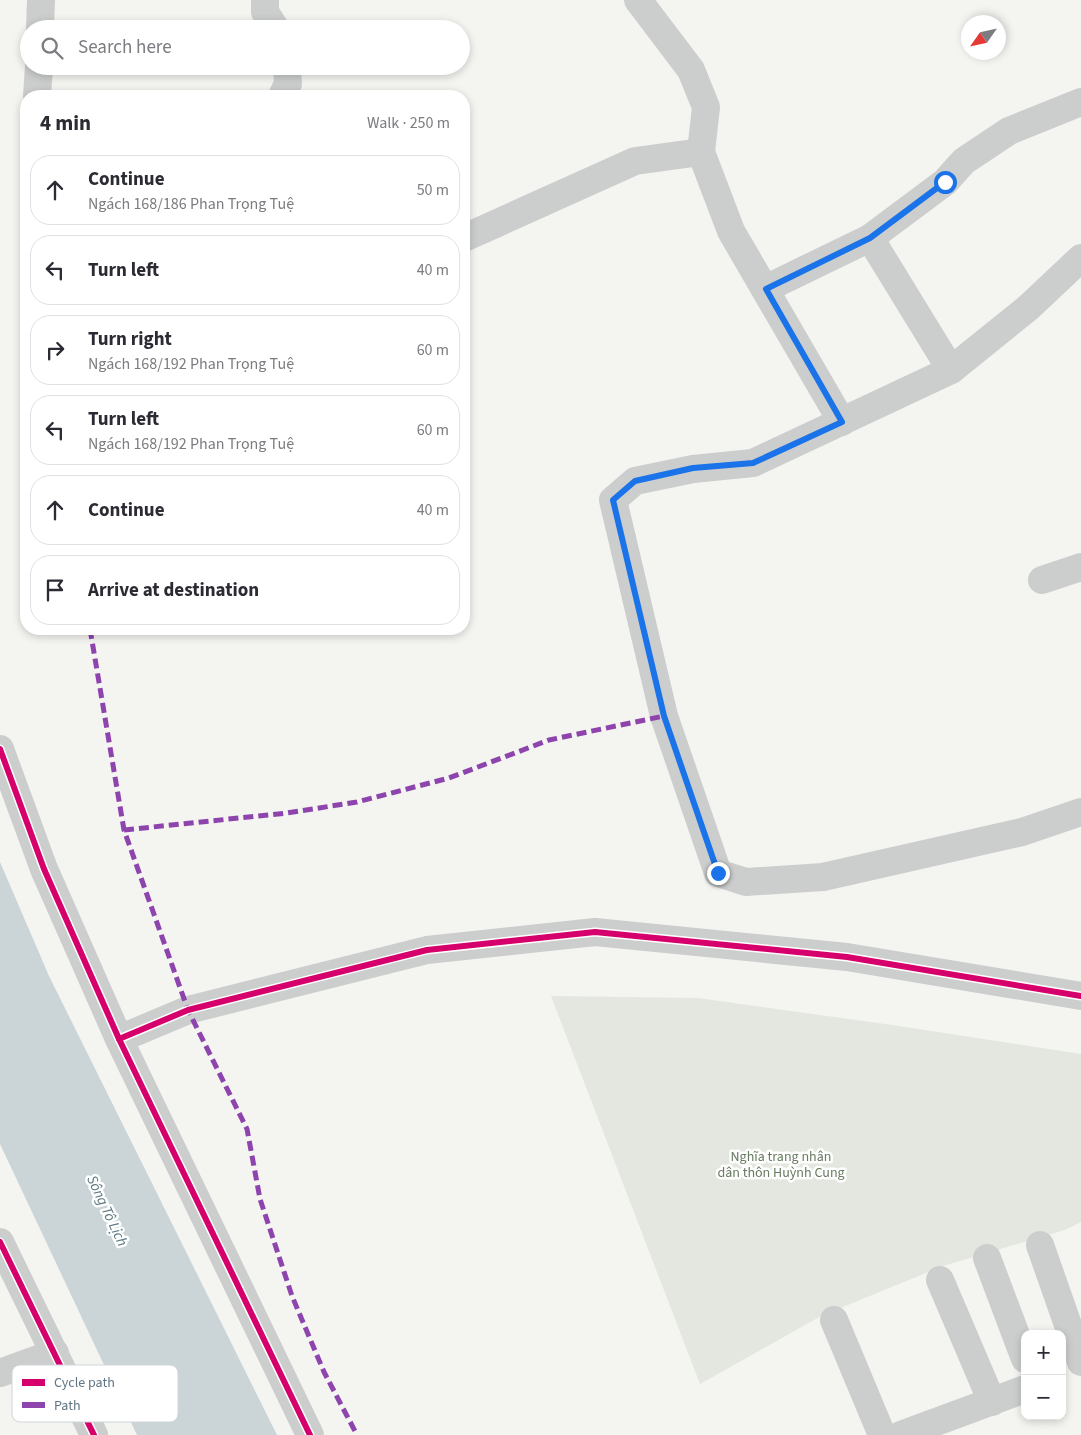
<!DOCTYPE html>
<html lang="en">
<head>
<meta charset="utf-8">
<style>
  body { margin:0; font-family:"Source Sans 3",sans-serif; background:#f2f2f3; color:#2b2b33 }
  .controls { position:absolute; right:15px; bottom:15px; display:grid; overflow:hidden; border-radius:10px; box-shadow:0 2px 8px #0003 }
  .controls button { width:45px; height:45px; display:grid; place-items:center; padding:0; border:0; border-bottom:1px solid #e1e1e2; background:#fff; color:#2b2b33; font:25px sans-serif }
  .compass { position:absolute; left:961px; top:15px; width:45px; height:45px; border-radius:50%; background:#fff; box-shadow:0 2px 8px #0003; rotate:236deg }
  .stop { position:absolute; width:15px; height:15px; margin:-11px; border:4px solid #1a73e8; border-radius:50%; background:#fff }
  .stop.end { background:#1a73e8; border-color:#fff; box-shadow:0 1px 5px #0008 }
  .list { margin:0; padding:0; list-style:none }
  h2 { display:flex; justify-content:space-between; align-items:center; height:65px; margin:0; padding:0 20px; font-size:21px }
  h2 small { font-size:16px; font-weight:400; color:#7c7c81 }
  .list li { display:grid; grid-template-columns:32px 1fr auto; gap:15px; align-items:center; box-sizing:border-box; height:70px; margin:0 10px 10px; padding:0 10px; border:1px solid #e1e1e2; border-radius:20px }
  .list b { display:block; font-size:19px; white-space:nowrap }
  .list p { margin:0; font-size:16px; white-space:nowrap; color:#7c7c81 }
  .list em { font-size:16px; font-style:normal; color:#7c7c81 }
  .icon { flex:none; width:28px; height:28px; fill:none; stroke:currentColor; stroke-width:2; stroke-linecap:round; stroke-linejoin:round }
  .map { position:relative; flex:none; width:1081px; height:1435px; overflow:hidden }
  .search { position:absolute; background:#fff; box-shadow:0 2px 8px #0003; left:20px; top:20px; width:450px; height:55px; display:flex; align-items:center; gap:12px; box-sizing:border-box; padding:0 18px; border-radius:28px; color:#7c7c81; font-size:19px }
  .panel { position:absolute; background:#fff; box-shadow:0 2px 8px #0003; left:20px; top:90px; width:450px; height:545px; border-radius:20px }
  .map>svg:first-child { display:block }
  .green { fill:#e3e7df }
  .water { fill:#cbd5d7 }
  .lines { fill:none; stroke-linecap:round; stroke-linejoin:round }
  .minor { stroke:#cccece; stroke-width:28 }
  .quiet { stroke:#8e44ad; stroke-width:5; stroke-dasharray:10 5; stroke-linecap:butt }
  .cycleway-casing { stroke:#fff; stroke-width:9 }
  .cycleway { stroke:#d6006c; stroke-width:6 }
  .route { stroke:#1a73e8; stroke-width:6 }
  .labels { text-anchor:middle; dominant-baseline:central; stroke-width:5; stroke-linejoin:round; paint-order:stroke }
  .park-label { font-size:14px; fill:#677b60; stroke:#fff }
  .water-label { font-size:15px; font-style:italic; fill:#5c7982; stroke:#fff }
  .key { fill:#fff; stroke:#cfd6da; stroke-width:1 }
  .key-label { font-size:14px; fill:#607684 }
</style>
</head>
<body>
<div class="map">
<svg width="1081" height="1435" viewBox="0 0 1081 1435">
  <rect width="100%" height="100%" fill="#f4f4f1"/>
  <!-- green -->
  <path class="green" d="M551,996L698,998L892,1025L1081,1054V1222L1065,1230L943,1266L821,1316L700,1384Z"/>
  <!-- water -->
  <path class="water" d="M0,862L49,976L277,1435H137L0,1144Z"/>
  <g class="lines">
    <!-- minor -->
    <g class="minor">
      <path d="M265,0V12L276,29"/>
      <path d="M638,0L691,70L706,107L701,152L731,231L842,422"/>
      <path d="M40,29L41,0"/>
      <path d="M37,96L39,66"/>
      <path d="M282,96L288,84L287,66"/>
      <path d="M464,238L635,161L701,152"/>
      <path d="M870,238L951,370"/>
      <path d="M1081,258L1029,307L951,370L753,463L693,469L635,481L613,500L664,716L718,873L746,882L823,877L1022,832L1081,812"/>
      <path d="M765,289L870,238L945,182L964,161L1009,131L1081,102"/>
      <path d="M1042,580L1081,567"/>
      <path d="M0,749L44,869L119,1039L310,1435"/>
      <path d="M119,1039L188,1010L427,950L595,932L847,957L1081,996"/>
      <path d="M0,1242L94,1435"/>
      <path d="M1040,1245L1081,1362"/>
      <path d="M987,1258L1025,1359"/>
      <path d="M940,1280L992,1402"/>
      <path d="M834,1320L882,1435"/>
      <path d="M0,1373L55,1353"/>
      <path d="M901,1435L1025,1389"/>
    </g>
    <!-- quiet -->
    <g class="quiet">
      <path d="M90,629L124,830L188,1010L247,1129L260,1199L292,1296L324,1372L357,1435"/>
      <path d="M124,830L287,813L357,802L449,778L549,740L664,716"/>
    </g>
    <!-- cycleway casing -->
    <g class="cycleway-casing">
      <g id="cycleway">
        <path d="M0,749L44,869L119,1039L310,1435"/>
        <path d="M119,1039L188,1010L427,950L595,932L847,957L1081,996"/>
        <path d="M0,1242L94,1435"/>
      </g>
    </g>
    <!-- cycleway -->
    <use href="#cycleway" class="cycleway"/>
  </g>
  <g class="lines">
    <!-- route -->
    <path class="route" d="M718,873L664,716L613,500L635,481L693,468L753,463L842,422L766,289L870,238L945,182"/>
  </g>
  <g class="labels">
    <!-- park labels -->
    <g class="park-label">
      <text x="781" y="1157">Nghĩa trang nhân<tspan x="781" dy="16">dân thôn Huỳnh Cung</tspan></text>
    </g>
    <!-- water labels -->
    <g class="water-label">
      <text transform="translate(107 1211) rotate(65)">Sông Tô Lịch</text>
    </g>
  </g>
  <!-- legend -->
  <rect x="12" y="1365" width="166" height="57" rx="8" class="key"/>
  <rect x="22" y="1379" width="23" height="7" fill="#d6006c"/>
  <rect x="22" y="1402" width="23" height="6" fill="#8e44ad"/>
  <g class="key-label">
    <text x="54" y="1387">Cycle path</text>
    <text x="54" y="1410">Path</text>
  </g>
</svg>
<div class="controls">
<button>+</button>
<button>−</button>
</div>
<svg class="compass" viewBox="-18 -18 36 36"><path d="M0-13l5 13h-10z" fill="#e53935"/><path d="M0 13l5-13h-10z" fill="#7c7c81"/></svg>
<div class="stop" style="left:945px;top:182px"></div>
<div class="stop end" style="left:718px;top:873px"></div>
<div class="search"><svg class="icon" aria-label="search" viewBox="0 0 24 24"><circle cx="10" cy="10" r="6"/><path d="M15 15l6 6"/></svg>Search here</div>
<section class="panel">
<h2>4 min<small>Walk · 250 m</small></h2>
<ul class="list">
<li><svg class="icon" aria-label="ahead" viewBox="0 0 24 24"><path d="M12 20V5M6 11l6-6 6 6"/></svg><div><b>Continue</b><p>Ngách 168/186 Phan Trọng Tuệ</p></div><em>50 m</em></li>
<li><svg class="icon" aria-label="left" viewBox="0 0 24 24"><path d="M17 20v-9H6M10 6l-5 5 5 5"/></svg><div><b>Turn left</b></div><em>40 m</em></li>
<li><svg class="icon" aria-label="right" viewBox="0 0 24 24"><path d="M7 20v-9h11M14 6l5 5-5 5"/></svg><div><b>Turn right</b><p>Ngách 168/192 Phan Trọng Tuệ</p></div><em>60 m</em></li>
<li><svg class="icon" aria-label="left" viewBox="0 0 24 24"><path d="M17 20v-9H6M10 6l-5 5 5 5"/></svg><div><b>Turn left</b><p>Ngách 168/192 Phan Trọng Tuệ</p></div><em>60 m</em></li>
<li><svg class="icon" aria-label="ahead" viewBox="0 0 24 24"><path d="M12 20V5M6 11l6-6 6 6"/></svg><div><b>Continue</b></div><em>40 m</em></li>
<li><svg class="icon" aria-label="arrive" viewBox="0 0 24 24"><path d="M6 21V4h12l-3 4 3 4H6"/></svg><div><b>Arrive at destination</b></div></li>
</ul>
</section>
</div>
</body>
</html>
